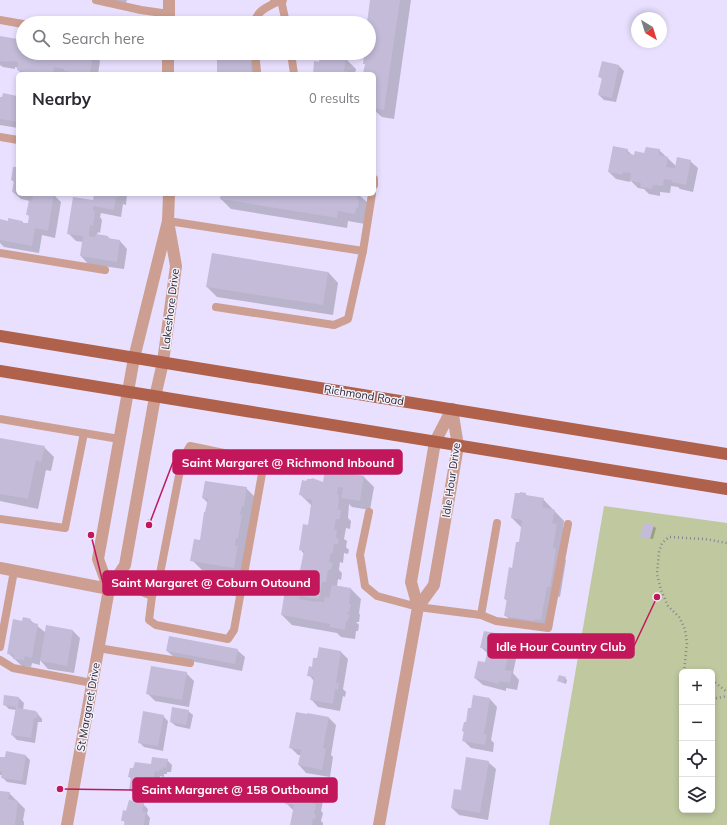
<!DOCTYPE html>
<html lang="en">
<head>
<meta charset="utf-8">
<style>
  body { margin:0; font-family:Mulish,sans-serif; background:#f7f7f7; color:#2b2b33 }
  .controls { position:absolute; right:12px; bottom:12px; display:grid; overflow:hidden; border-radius:6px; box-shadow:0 2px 6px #0003 }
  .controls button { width:36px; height:36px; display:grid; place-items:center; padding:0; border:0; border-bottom:1px solid #e1e1e2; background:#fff; color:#2b2b33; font:20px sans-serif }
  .compass { position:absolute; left:631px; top:12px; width:36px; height:36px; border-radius:50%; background:#fff; box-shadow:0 2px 6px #0003; rotate:142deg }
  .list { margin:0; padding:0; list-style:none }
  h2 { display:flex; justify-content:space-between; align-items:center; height:52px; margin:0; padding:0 16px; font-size:17px }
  h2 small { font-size:13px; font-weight:400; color:#7c7c81 }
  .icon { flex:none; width:22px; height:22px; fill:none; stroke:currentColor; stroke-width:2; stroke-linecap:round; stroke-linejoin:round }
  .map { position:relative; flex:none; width:727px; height:825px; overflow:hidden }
  .search { position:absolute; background:#fff; box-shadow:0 2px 6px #0003; left:16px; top:16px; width:360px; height:44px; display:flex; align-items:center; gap:10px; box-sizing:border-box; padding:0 14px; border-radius:22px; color:#7c7c81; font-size:15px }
  .panel { position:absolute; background:#fff; box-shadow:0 2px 6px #0003; left:16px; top:72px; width:360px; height:124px; border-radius:6px }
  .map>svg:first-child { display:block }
  .green { fill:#bfc89e; fill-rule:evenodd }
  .shadow { fill:#0003 }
  .building { fill:#c3bbd8 }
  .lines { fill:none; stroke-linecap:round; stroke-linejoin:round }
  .path { stroke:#878296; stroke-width:2.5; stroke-dasharray:1 3; stroke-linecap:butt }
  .lane { stroke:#cc9f92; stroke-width:8 }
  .street { stroke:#cc9f92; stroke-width:12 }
  .primary { stroke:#af614b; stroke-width:12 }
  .labels { text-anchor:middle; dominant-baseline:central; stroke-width:3; stroke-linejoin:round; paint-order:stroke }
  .street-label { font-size:11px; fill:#2b2833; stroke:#f4f1fd }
  .leader { fill:none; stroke:#c2185b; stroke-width:1.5 }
  .callout-dot { fill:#c2185b; stroke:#f4f1fd; stroke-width:1.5 }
  .callout { fill:#c2185b; stroke:#c2185b; stroke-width:1.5 }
  .callout-label { font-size:12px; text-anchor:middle; font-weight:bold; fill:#fff }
</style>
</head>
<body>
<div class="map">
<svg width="727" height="825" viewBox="0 0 727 825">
  <rect width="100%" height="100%" fill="#e8e0fe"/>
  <!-- green -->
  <path class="green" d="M604,506L727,523V825H549ZM682,672H712V810H682Z"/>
  <!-- shadow -->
  <g class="shadow">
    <path d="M101,0H127L126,3Z"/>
    <path d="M371,0H411L394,119L382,117L374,110V74H365L366,65L364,63L368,53H369L368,23Z"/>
    <path d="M0,37L23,41V53H93L100,61L98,74H22L18,70V68L15,67V69L3,67L0,65Z"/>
    <path d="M219,53H256L258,74H218Z"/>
    <path d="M346,59L356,69L355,74H358H314Z"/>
    <path d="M619,66L624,71L616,102L604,100L599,95L603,80L600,77Z"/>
    <path d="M17,97L18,98V128L0,125V98Z"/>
    <path d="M627,150L632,155L645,154L659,150L676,166L690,161L698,168L693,192L680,189L678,187L671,186L670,193L660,192V196L649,194L644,189L638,188L630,180V182L616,179L609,172Z"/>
    <path d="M18,161V194L54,195L61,202L55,238L42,235L39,253L4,247L0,243V221L9,222L22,221L24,224L28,225L30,217L27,214L30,201L21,199L13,192L15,183L12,180L17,168Z"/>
    <path d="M95,194H127L126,205L123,204L121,217L101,213L100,217L102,220L100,233L98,232L97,235L107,236L111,240L120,241L127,249L124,269L88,264L81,256L83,242L76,241L68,233L94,202Z"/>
    <path d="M222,194H358L368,203L365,224L348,221L347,228L231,209L221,199Z"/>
    <path d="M328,272L338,283L333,315L217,297L207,287Z"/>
    <path d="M0,439L44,447L54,457L51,471L46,470L38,509L0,501Z"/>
    <path d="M344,471L347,474L364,477L374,487L370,510L352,507L349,504L348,518L351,521L350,529L346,528L344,539L347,541L346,547L349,550L348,554L344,553L343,563L340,562L339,570L342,573L341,580L338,579L337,586L351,589L361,599L359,613L360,615L359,622H356L359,625L358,631H356L355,639L341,637L337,633L292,625L282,615L300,576L304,554L300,549L309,526L311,505L300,494Z"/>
    <path d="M246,488L256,498L244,577L202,570L192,560L201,541L208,503L203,498Z"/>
    <path d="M525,494L528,497L543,499L564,521L563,530L567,535L563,557L566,560L560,597L557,596L552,629L515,625L505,615L507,601L505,599L519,544L522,528L512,518Z"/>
    <path d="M148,519L152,522L151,526L147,523Z"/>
    <path d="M653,526L656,528L653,539L642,537Z"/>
    <path d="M30,620L46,633L72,630L80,638L74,673L48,669L40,660V665L32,663L31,667L22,666L8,653L23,622Z"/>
    <path d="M511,637L519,645L513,673L519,680L517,690L506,688V691L483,685L475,678L486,663L488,654L481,647Z"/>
    <path d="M320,648L341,652L348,659L343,689L346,692L345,697L343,696L340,711L318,707L311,699L314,681L309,675L318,660Z"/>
    <path d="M237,650L245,657L242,671L175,658L167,651Z"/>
    <path d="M186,673L194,681L189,707L155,701L147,693Z"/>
    <path d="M565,678L567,680L566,684L558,681Z"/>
    <path d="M5,696L19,698L24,703L23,710L36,712L42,719V722H38L35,743L17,740L12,735L16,710L9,709L4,704Z"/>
    <path d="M490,699L497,707L491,740L494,743L493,752L471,748L463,740L464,733L463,731L467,723Z"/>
    <path d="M188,711L193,715L190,729L176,726L171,722Z"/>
    <path d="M163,716L168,721L163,751L144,747L139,742Z"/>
    <path d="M329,718L336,725L331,755L333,757L330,777L306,773L299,765L301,755H298L290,747Z"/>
    <path d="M25,755L30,760L26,785L7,782L2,777V775H0V758Z"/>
    <path d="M167,760L172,765L171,772H167V774H164V777L160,776L156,798L135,795L130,790L132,779L129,777L152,765Z"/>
    <path d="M488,762L496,769L488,820L459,815L452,808L461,791Z"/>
    <path d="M317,783L325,791L321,811L323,813L321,821L323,823V825H291L294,811L286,803L296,794Z"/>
    <path d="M0,792L9,793L25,809L23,820L24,822V825H0Z"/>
    <path d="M143,804L148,809L147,814L150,818L149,825H125V823L123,820L127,812Z"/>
  </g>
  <!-- building -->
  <g class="building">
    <path d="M370,0H400L384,110L374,108V74H363L365,64H363L364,55L366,56L367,53H369V23H367Z"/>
    <path d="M0,36L23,40V53H93L90,74L78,72L77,74L64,71V69L54,67L53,74H30L27,73V72L17,70L18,62L8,61L7,62L0,61Z"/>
    <rect x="217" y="53" width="34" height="21"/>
    <path d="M320,54L346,58L344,71L358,74H313L314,61L319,62Z"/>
    <path d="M602,61L619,65L612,98L598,95L602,78L598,77Z"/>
    <path d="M3,93L17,96L18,122L0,119V97H2Z"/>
    <path d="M613,146L628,149L627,153L634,155L635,151L644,153L646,147L660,149L659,155L668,157L666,167L675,168L677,157L691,160L686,185L672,182V180L664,179L663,186L653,185L652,189L640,187L641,183L630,181L631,173L623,172V175L608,172Z"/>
    <path d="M17,160H18V193L12,192L14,181L11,180L13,167H16Z"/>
    <path d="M29,194H54L48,231L35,228L32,246L0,240V219L8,221V218L22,221V223H28L29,215H26L29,200L32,201L33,195Z"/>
    <path d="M94,194H119L118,198L116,197L114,210L93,206V211H95L93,226L90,225L89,236L95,237L96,234L108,236L107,238L120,240L117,262L80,256L83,236L67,234L73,197L93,200Z"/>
    <path d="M221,194H358L357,200H359L358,208H356L355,214L338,211L337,218L220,199Z"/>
    <path d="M212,253L328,272L323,305L206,287Z"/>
    <path d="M0,438L45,446L41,462L36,460L28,499L0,494Z"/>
    <path d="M325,469L339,472V469L344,470V472L364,476L360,501L341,498L343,488L338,487L337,495H339L338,510H341L340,519H336L334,530H337L336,538L339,539L338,544H334L333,553H331L329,562L333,563L331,570H328L326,582H322L319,599L300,596L299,599L317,602V601L324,602L325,597L329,598L332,585L351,588L349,604H351L349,613L348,612L347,614H350L348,621H346L345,630L330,627V624L281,615L288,572L299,575L304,551L299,550L303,524L308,525L312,500L303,498L304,496L299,495L302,480L306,481L307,479H311L312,478L323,482Z"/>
    <path d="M205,481L247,487L244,506H242L240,515H242L238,539L236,538L235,546H238L234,568L190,561L194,539L200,540L204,512H205L208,499L202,498Z"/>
    <path d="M520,492L526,493V495L544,498L542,507L555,510L552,523L557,524L553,548L556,549L550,587H547L541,620L535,619V621L504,616L507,599H504L509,567L512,568L516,542H519L522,520L511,518L515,493H520Z"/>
    <path d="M644,523L654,525L650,539L640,537Z"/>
    <path d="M23,617L31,619L30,622L38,624L32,658L25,656L24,660L13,659L14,655L7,654L13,619L22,621Z"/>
    <path d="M46,625L73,630L67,666L40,661Z"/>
    <path d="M484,631L512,636L505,670L512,671L510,683L499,681V684L474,678L478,661L485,662L488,649L480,648Z"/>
    <path d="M169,636L238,649L235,664L166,651Z"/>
    <path d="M319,647L341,651L336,683H339L338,690L335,689L333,704L310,700L314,677L307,676L309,666L312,667L313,658H317Z"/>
    <path d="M151,666L187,672L182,700L146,694Z"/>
    <path d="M559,675L566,677L564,683L557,681Z"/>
    <path d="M4,695L19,697L18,708L36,711V712L38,713L37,718H34L31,738L11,735L16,707L3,705Z"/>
    <path d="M473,695L490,698L484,734L487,735L485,745L462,741L464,732L462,731L464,722H466L468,708H471Z"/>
    <path d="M172,707L189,710L186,725L170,722Z"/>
    <path d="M143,711L164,715L158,746L138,743Z"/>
    <path d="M296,712L307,714V713L329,717L323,748L326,749L322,770L298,765L301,750L289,748Z"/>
    <path d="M6,751L26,755L22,781L1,778L2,772L0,771V757H5Z"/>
    <path d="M152,757L168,759L166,768L163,767L162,770L160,769L159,772L155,771L151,794L129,790L131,777H128L130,768H133L135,762L151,764Z"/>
    <path d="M466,757L489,761L480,813L451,808L454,789L461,790Z"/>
    <path d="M298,778L318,782L313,804H316L314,814H316L315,819H313L312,825H290L294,805L285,804L288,791L295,793Z"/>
    <path d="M0,791L10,792L8,799L18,801L15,825H0Z"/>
    <path d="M129,800L144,803L142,811L146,812L144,825H124L125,821H121L123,810L126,811Z"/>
  </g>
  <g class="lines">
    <!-- path -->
    <g class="path">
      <path d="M684,672L687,643L685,629L679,617L668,606L661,590L657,574L659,552L662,543L669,537L705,539L727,543"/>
      <path d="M712,680L727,692"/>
      <path d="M712,699L727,696"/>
      <path d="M682,748V751"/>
    </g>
    <!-- lane -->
    <g class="lane">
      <path d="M96,0L141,10L169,14"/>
      <path d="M281,0L286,23"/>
      <path d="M0,20L23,24"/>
      <path d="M254,23C257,10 269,6 281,0"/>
      <path d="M255,53L257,71"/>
      <path d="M291,53L294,74"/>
      <path d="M0,137L18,140"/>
      <path d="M374,179V185"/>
      <path d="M168,221L363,251L348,319L334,325L216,307"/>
      <path d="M363,251L372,194"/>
      <path d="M0,253L105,270"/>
      <path d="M0,419L119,439"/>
      <path d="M369,512L360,555L365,586L377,596L418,607L481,615L497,523"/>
      <path d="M0,519L65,528L84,433"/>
      <path d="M160,577L241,593"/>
      <path d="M109,589L127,586L152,596L149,620L156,625L228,639L234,630L263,468L258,460L190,446L182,460L158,584L152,596"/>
      <path d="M481,615L496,621L548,628L568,524"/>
      <path d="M0,647L14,571"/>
      <path d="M98,648L190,663"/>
      <path d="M0,660L13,668L92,683"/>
    </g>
    <!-- street -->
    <g class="street">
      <path d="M276,0H281"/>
      <path d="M169,23V0"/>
      <path d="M168,74V53"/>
      <path d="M0,568L109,589"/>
      <path d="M109,589L98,559L134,358L168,221L169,194"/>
      <path d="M418,607L434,585L458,446L452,409"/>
      <path d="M67,825L109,589L125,565L155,397L163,362L176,266L168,221"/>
      <path d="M379,825L418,607L411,582L435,442L452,409"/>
    </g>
    <!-- primary -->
    <g class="primary">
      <path d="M0,336L727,454"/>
      <path d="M0,371L727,489"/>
    </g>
  </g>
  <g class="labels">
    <!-- street labels -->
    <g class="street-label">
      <text transform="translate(170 309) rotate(-83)">Lakeshore Drive</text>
      <text transform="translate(364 395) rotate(9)">Richmond Road</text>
      <text transform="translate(451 480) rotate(-82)">Idle Hour Drive</text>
      <text transform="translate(88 707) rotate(-80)">St Margaret Drive</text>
    </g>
  </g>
  <!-- callouts -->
  <path class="leader" d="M149 525L173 462M91 535L103 583M657 597L634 646M60 789L133 790"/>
  <g class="callout-dot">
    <circle cx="149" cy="525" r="4"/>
    <circle cx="91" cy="535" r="4"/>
    <circle cx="657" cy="597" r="4"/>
    <circle cx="60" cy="789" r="4"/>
  </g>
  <g class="callout">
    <rect x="173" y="450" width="229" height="24" rx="4"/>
    <rect x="103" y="571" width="216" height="24" rx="4"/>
    <rect x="488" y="634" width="146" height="24" rx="4"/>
    <rect x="133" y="778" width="204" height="24" rx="4"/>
  </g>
  <g class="callout-label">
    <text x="288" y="467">Saint Margaret @ Richmond Inbound</text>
    <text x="211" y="587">Saint Margaret @ Coburn Outound</text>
    <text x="561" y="651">Idle Hour Country Club</text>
    <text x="235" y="794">Saint Margaret @ 158 Outbound</text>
  </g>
</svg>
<div class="controls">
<button>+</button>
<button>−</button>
<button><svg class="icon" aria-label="locate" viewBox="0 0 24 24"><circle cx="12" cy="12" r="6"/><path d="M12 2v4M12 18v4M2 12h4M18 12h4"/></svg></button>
<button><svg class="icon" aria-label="layers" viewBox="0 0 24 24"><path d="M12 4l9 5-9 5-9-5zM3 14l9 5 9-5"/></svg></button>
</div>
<svg class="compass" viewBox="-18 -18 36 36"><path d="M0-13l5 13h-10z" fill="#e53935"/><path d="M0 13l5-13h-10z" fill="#7c7c81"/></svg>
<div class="search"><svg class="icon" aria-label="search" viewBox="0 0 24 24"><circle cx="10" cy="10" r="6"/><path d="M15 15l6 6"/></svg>Search here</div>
<section class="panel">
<h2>Nearby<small>0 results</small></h2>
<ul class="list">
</ul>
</section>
</div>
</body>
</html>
